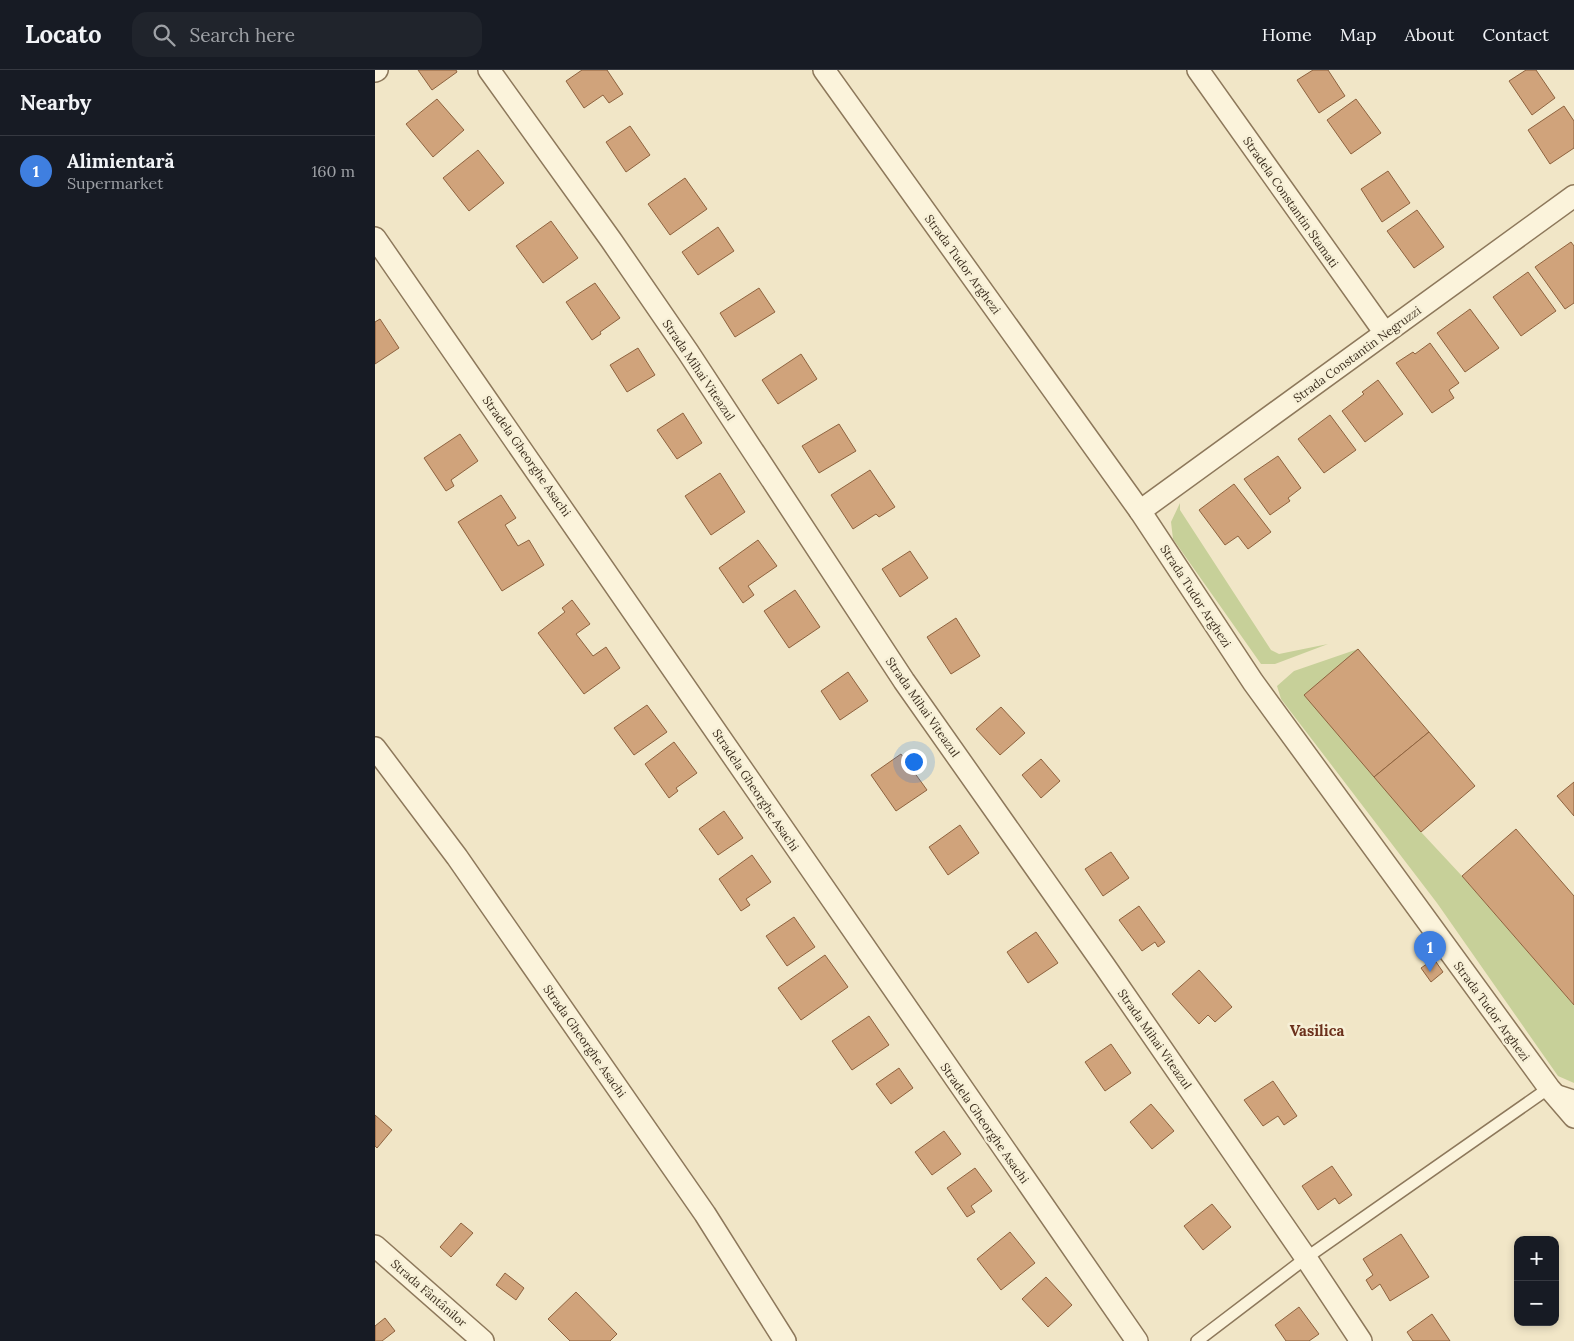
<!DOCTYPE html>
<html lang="en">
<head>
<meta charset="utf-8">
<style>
  body { margin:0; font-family:Lora,serif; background:#20242c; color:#f1f3f6 }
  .controls { position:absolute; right:15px; bottom:15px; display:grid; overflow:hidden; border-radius:10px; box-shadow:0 2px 8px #0003 }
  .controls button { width:45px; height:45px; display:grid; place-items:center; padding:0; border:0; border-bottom:1px solid #363941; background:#171b24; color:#f1f3f6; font:25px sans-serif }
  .you { position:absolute; left:538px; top:691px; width:18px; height:18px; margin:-12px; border:4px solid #fff; border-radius:50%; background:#1a73e8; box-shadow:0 0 0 8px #1a73e833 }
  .badge { display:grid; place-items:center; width:32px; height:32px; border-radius:50%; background:#d93025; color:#fff; font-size:16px; font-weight:700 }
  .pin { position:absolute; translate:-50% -41px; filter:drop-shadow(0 1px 2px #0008) }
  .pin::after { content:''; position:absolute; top:26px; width:18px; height:15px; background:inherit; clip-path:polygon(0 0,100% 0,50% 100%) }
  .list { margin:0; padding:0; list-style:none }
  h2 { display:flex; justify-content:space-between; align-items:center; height:65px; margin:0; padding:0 20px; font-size:21px }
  h2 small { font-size:16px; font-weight:400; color:#9ea1a6 }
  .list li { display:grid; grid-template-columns:32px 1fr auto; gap:15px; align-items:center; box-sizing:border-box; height:70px; padding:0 20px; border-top:1px solid #363941 }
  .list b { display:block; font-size:19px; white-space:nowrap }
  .list p { margin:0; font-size:16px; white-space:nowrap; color:#9ea1a6 }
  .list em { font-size:16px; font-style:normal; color:#9ea1a6 }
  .icon { flex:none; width:28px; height:28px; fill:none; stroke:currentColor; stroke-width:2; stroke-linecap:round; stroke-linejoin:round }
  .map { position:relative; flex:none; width:1199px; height:1271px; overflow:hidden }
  header { display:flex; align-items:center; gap:30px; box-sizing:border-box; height:70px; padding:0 25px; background:#171b24; border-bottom:1px solid #363941 }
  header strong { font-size:24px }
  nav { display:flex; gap:28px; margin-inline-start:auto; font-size:18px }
  .search { width:350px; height:45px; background:#20242c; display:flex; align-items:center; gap:12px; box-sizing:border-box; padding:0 18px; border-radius:15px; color:#9ea1a6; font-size:19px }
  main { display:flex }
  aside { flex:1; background:#171b24 }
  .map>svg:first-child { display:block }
  .green { fill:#c7d099 }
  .building { fill:#d0a37b; stroke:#8e633f }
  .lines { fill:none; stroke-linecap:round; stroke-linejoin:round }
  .service-casing { stroke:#8d785b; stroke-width:14 }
  .minor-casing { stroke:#8d785b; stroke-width:24 }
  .service { stroke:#fbf3db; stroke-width:11 }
  .minor { stroke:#fbf3db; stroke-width:21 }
  .labels { text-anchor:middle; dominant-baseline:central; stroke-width:5; stroke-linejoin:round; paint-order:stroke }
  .street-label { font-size:12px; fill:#3d2f1f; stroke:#f7f0d7 }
  .quarter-label { font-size:15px; font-weight:bold; fill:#6c311c; stroke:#f7f0d7 }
</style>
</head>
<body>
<header>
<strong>Locato</strong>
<div class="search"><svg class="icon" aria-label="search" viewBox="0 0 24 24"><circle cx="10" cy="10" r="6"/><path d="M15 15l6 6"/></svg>Search here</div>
<nav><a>Home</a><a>Map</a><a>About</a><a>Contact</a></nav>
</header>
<main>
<aside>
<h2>Nearby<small></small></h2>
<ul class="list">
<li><span class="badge" style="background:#3f7fe0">1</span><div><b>Alimientară</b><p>Supermarket</p></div><em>160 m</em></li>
</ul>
</aside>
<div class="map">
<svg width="1199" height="1271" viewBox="0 0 1199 1271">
  <rect width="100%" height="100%" fill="#f1e6c7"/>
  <!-- green -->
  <g class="green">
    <path d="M805,433V440L896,580L904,584L953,574L900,594H886L798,469L796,452Z"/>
    <path d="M983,579L1046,762L1087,806L1199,935V1013L1183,1006L1062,833L906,629L902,616L919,601Z"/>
  </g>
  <!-- building -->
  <g class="building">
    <path d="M43,0H81L82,2L57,20Z"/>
    <path d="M207,0H232L248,24L234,33L228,25L209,38L191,11Z"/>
    <path d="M938,0H953L970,26L944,43L922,10Z"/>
    <path d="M1151,0H1161L1180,28L1157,45L1134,11Z"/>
    <path d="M62,29L89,60L58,87L31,54Z"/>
    <path d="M981,29L1006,63L976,84L952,50Z"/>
    <path d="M1189,36L1199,51V78L1175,94L1153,60Z"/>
    <path d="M255,56L275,85L251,102L231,72Z"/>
    <path d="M103,80L129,113L94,141L68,108Z"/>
    <path d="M1013,101L1035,133L1007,152L986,119Z"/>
    <path d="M310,108L332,139L295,165L273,134Z"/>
    <path d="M1042,140L1069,177L1039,198L1012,161Z"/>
    <path d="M176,151L203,188L168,213L141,176Z"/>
    <path d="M343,157L359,181L323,205L307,182Z"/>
    <path d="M1196,172L1199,176V233L1190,239L1160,197Z"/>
    <path d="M1153,202L1181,241L1146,266L1118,227Z"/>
    <path d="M220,213L245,248L225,262L226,264L217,270L191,232Z"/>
    <path d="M384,218L400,242L360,267L345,243Z"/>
    <path d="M1095,239L1124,278L1090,302L1062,263Z"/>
    <path d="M5,249L24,278L0,294V252Z"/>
    <path d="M1055,273L1084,313L1074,320L1079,328L1057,343L1021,293L1038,282L1040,284Z"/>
    <path d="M263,278L280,305L252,322L235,295Z"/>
    <path d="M426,284L442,309L403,334L387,310Z"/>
    <path d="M1003,310L1028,344L990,372L967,341L989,324L987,322Z"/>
    <path d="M308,343L327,373L302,389L282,360Z"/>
    <path d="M955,345L981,380L949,403L923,369Z"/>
    <path d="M464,354L481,381L444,403L427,376Z"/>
    <path d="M85,364L103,391L76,410L79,416L71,421L49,388Z"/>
    <path d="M903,386L926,418L913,428L915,431L895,445L869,409Z"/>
    <path d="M495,400L520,437L504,447L501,444L478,459L456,425Z"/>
    <path d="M345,403L370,442L336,465L310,426Z"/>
    <path d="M859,414L896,462L873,479L863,466L850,475L824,440Z"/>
    <path d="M126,425L141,448L130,455L143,476L154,470L169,495L127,521L83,452Z"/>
    <path d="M383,470L402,496L373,516L379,525L368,533L344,498Z"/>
    <path d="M535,481L553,508L525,527L507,499Z"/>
    <path d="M420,520L445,557L414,578L389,541Z"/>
    <path d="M197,530L215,554L201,564L218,586L231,577L245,598L209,624L163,563L190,542L187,538Z"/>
    <path d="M581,548L605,586L576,604L552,567Z"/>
    <path d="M983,579L1054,662L999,707L929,625Z"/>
    <path d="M473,602L493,631L465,650L446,621Z"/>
    <path d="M272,635L292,662L259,685L239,658Z"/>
    <path d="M626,637L650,663L625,685L601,659Z"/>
    <path d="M1054,662L1100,716L1046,762L999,707Z"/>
    <path d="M299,672L322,703L301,718L303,721L294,728L270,694Z"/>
    <path d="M526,684L552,720L521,741L496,705Z"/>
    <path d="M666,689L685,711L666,728L647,705Z"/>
    <path d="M1199,712V746L1182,726Z"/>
    <path d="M349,741L368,768L343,785L324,759Z"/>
    <path d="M585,755L604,783L573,805L554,777Z"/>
    <path d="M1141,759L1199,826V935L1087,806Z"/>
    <path d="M736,782L754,808L728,826L710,799Z"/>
    <path d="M377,785L396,812L371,829L375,835L366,841L344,809Z"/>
    <path d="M764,836L790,872L783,877L780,872L767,881L744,850Z"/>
    <path d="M419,847L440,877L412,896L391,866Z"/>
    <path d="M661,862L683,893L653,913L632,882Z"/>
    <path d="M450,885L473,917L426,950L403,918Z"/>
    <path d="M1059,889L1068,902L1056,912L1046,898Z"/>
    <path d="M824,900L857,937L840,952L833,945L824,954L797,924Z"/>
    <path d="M494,946L514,975L477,1000L457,971Z"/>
    <path d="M736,974L756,1003L730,1021L710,992Z"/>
    <path d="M524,998L538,1018L516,1034L501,1014Z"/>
    <path d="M898,1011L922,1046L909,1055L903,1046L888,1056L869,1030Z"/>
    <path d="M776,1034L799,1061L777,1079L755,1052Z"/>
    <path d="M0,1045L17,1060L2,1078L0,1076Z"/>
    <path d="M569,1061L586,1084L557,1105L540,1082Z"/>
    <path d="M957,1096L977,1125L964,1134L960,1128L943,1140L927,1116Z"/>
    <path d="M600,1098L617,1121L596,1136L600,1142L592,1147L572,1118Z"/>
    <path d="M837,1134L856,1157L828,1180L809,1156Z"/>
    <path d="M86,1153L98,1163L76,1187L65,1177Z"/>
    <path d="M635,1162L660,1193L626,1220L602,1189Z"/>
    <path d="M1026,1164L1054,1207L1015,1231L1005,1214L997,1220L991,1210L998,1205L988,1189Z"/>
    <path d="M130,1203L149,1218L141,1230L121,1215Z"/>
    <path d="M671,1207L697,1235L673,1257L647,1229Z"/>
    <path d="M201,1222L242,1264L235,1271H195L173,1249Z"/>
    <path d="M924,1237L944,1264L934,1271H911L900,1255Z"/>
    <path d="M1057,1244L1075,1271H1038L1032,1262Z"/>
    <path d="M10,1248L20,1261L7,1271H0V1256Z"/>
  </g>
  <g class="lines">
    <!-- service casing -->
    <g class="service-casing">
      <path id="service" d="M822,1271L931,1188L1174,1018L1199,1026"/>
    </g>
    <!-- minor casing -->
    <g class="minor-casing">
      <g id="minor">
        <path d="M114,0L236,170L313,282L529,611L729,895L931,1188L986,1271"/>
        <path d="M449,0L765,441L878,612L1174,1018L1199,1047"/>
        <path d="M823,0L1010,263"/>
        <path d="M0,1L2,0"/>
        <path d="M0,168C256,534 506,905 762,1271"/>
        <path d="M765,441L1199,126"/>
        <path d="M0,678L82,787L330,1144L410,1271"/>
        <path d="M0,1176L108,1271"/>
      </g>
    </g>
    <!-- service -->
    <use href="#service" class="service"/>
    <!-- minor -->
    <use href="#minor" class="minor"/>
  </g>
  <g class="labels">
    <!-- street labels -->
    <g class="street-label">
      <text transform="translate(916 132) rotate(55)">Stradela Constantin Stamati</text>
      <text transform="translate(588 194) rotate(54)">Strada Tudor Arghezi</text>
      <text transform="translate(982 284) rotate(-36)">Strada Constantin Negruzzi</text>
      <text transform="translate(324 300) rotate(56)">Strada Mihai Viteazul</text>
      <text transform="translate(152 386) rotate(55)">Stradela Gheorghe Asachi</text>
      <text transform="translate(821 526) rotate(57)">Strada Tudor Arghezi</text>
      <text transform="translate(548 637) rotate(55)">Strada Mihai Viteazul</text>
      <text transform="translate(381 720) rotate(56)">Stradela Gheorghe Asachi</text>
      <text transform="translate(1117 941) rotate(54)">Strada Tudor Arghezi</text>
      <text transform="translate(780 969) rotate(55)">Strada Mihai Viteazul</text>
      <text transform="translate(210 971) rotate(55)">Strada Gheorghe Asachi</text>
      <text transform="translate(610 1053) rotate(55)">Stradela Gheorghe Asachi</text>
      <text transform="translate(54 1223) rotate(41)">Strada Fântânilor</text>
    </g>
    <!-- quarter labels -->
    <g class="quarter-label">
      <text x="942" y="960">Vasilica</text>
    </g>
  </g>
</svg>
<div class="controls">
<button>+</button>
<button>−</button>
</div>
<div class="you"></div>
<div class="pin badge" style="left:1055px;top:902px;background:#3f7fe0">1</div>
</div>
</main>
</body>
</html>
